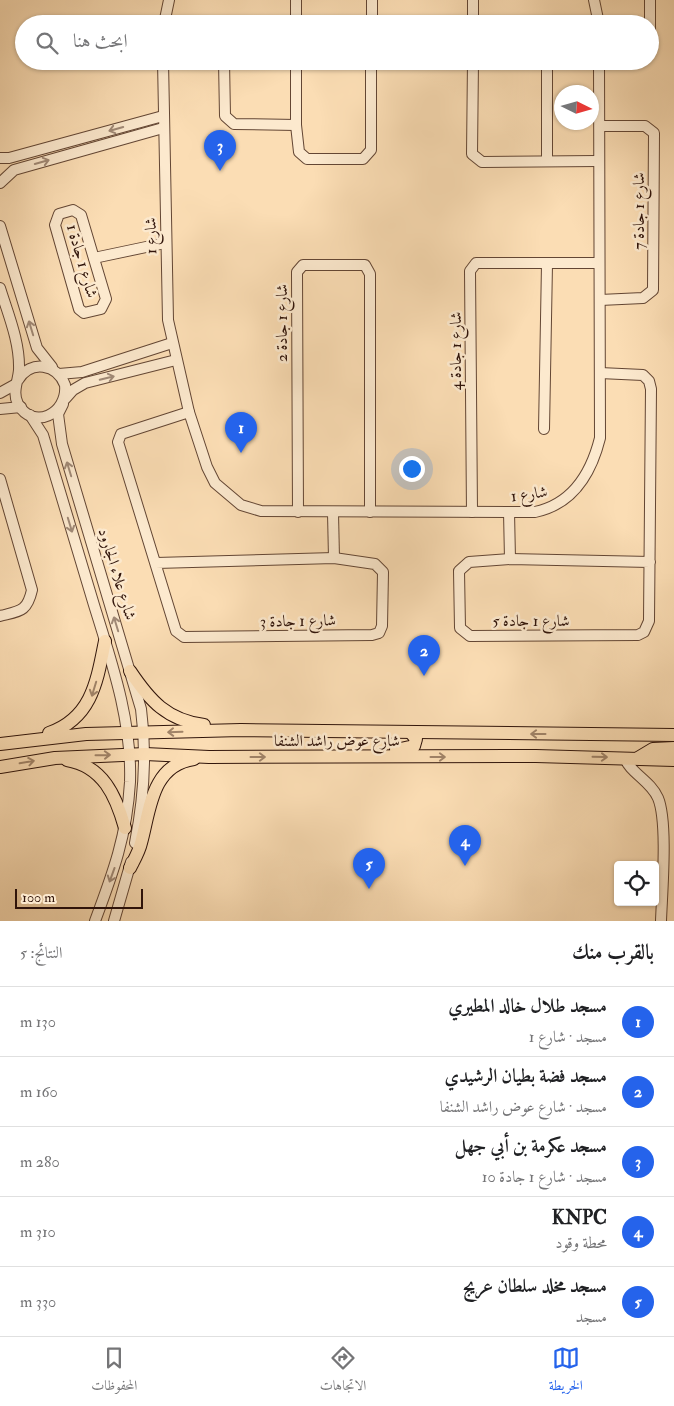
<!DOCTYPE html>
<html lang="ar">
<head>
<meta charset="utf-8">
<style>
  body { margin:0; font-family:"IM FELL Double Pica",Amiri,serif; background:#f6f6f6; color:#202124; direction:rtl }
  .controls { position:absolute; right:15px; bottom:15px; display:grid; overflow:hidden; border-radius:5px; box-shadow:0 1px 4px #0004 }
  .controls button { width:45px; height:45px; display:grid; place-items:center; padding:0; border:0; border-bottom:1px solid #e0e0e0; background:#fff; color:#202124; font:25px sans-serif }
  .compass { position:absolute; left:554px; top:85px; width:45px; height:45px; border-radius:50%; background:#fff; box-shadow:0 1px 4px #0004; rotate:95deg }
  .scale { position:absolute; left:15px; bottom:12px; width:128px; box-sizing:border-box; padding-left:5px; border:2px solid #30140a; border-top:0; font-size:14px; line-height:18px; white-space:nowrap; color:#30140a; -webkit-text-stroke:4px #fce9ce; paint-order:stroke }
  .you { position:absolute; left:411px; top:468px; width:18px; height:18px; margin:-12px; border:4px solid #fff; border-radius:50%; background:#1a73e8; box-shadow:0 0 0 8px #1a73e833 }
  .badge { display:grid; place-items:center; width:32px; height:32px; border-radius:50%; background:#2563eb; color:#fff; font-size:16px; font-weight:700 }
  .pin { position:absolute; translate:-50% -41px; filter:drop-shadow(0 1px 2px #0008) }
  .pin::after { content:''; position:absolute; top:26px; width:18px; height:15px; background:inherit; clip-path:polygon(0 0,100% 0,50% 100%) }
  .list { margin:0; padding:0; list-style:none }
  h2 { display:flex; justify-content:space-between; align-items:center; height:65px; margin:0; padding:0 20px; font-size:21px }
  h2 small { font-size:16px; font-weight:400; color:#757577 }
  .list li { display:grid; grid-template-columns:32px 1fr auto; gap:15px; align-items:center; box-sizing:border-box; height:70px; padding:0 20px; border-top:1px solid #e0e0e0 }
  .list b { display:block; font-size:19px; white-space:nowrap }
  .list p { margin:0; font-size:16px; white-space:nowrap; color:#757577 }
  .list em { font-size:16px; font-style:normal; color:#757577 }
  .icon { flex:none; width:28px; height:28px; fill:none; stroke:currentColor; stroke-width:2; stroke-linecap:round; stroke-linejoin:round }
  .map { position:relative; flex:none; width:674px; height:921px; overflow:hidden; direction:ltr }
  .search { position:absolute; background:#fff; box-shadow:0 1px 4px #0004; left:15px; right:15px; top:15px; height:55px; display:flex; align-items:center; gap:12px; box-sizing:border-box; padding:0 18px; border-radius:28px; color:#757577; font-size:19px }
  .sheet { height:415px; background:#fff }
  nav { display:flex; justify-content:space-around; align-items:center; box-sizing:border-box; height:70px; border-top:1px solid #e0e0e0; background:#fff; font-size:14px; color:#757577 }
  nav a { display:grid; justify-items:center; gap:2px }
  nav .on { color:#2563eb }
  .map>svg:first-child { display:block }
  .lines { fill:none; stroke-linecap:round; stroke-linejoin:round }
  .minor-casing { stroke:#634634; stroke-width:12 }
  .major-casing { stroke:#30140a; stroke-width:14 }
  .minor { stroke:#fce9ce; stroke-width:10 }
  .major { stroke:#fbddb4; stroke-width:12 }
  .oneway { stroke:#a08976 }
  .oneway2 { stroke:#a08368 }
  .labels { text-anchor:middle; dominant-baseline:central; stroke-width:5; stroke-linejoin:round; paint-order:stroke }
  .street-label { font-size:16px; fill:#30140a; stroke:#fce9ce }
</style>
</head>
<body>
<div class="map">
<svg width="674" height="921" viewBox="0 0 674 921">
  <rect width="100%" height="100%" fill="#fbddb4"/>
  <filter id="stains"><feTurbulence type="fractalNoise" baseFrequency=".004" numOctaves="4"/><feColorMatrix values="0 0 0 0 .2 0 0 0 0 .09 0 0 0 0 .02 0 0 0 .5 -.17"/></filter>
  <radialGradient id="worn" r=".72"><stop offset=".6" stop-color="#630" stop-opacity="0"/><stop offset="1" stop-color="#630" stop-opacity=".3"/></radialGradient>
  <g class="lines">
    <!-- minor casing -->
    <g class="minor-casing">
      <g id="minor">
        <path d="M296,0V24"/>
        <path d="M594,0L599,24"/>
        <path d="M650,0V24"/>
        <path d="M547,23V24"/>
        <path d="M164,24L169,0"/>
        <path d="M372,24V0"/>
        <path d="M473,24V0"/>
        <path d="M650,25V40"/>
        <path d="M163,61L168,320L189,412L207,467L215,483L241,505L261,511L535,512C573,504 591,474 600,438L599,61"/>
        <path d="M224,61L225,116L234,124L296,125"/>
        <path d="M296,61V125L299,152L307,159H363L371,150V61"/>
        <path d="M473,61L472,154L482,162L598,161"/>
        <path d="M547,61V161"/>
        <path d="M0,158H9L163,116"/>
        <path d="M0,183L14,170L163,128"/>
        <path d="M73,210L81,215L106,299L101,309L84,313L79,309L55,225L59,214Z"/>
        <path d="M0,226L37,348L52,367"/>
        <path d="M94,258L165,243"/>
        <path d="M0,288C8,314 20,342 19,370C18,382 12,392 18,404C33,431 68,414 65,385C57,364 31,359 18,380"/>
        <path d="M600,300L643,298L653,290L654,133L645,126H600"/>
        <path d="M600,373L643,375L649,381L651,389L649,621L644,632L638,635L470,636L460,628L459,571L469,562L510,559L650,562"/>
        <path d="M59,374L82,372L172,343"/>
        <path d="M0,393L16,384"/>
        <path d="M65,399L73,390L85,383L176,360"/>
        <path d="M63,404L58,414L62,444L141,709C147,754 144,798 135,843"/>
        <path d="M0,409L21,407"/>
        <path d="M30,415L43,435C60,492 77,549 94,605C112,663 132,721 130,782C127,835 113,873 95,921"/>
        <path d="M544,429L547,264"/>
        <path d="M0,479L32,590C27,612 20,611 0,616"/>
        <path d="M298,512L297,272L303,265H365L370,274V512"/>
        <path d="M472,512L470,271L476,263H599"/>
        <path d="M509,512L510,559"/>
        <path d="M333,513L334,558"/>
        <path d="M156,563L334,558L375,564L383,572L382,626L379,633L372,635L184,637L176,631L118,442L121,434L189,412"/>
        <path d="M625,758C629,772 651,781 658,798C668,822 662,892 661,921"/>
        <path d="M114,921L131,862"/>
      </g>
    </g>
    <!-- major casing -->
    <g class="major-casing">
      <g id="major">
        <path d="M130,671C150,701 167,720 204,725"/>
        <path d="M49,733C92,718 97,681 105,641"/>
        <path d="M0,744L86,734L241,730L674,735"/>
        <path d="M396,750L414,746L416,739L411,733"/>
        <path d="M638,758L653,749L674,748"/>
        <path d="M67,760C103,766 116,796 125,828"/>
        <path d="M0,767L55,758L145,754L209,757L536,756L674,760"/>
        <path d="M130,868C134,860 139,852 141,843C150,811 151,765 194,759"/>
      </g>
    </g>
    <!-- minor -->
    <use href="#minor" class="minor"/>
    <!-- major -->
    <use href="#major" class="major"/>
  </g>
  <!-- one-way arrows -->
  <defs><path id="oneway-shaft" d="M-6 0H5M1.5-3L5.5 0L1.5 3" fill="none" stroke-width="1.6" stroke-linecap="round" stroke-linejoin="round" transform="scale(1.25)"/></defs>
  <g class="oneway">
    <use href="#oneway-shaft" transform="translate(116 129) rotate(164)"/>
    <use href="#oneway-shaft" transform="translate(42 162) rotate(-16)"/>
    <use href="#oneway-shaft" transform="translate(31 328) rotate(-107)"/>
    <use href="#oneway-shaft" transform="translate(107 378) rotate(-14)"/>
    <use href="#oneway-shaft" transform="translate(69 469) rotate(-107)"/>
    <use href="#oneway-shaft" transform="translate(70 525) rotate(73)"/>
    <use href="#oneway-shaft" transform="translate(116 624) rotate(-107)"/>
    <use href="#oneway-shaft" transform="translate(112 875) rotate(110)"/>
  </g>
  <g class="oneway2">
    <use href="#oneway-shaft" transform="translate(94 689) rotate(107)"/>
    <use href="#oneway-shaft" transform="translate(175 732) rotate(178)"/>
    <use href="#oneway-shaft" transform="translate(538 734) rotate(-180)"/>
    <use href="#oneway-shaft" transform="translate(103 755) rotate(-1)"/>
    <use href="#oneway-shaft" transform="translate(258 757)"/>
    <use href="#oneway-shaft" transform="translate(438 757)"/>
    <use href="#oneway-shaft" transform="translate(600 757) rotate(1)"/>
    <use href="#oneway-shaft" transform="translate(27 762) rotate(-10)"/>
  </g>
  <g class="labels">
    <!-- street labels -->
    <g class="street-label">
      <text transform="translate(639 211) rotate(-90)">شارع 1 جادة 7</text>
      <text transform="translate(151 236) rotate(-91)">شارع 1</text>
      <text transform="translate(82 261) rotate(74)">شارع 1 جادة 1</text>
      <text transform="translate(282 323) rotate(-90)">شارع 1 جادة 2</text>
      <text transform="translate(456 351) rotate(-90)">شارع 1 جادة 4</text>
      <text transform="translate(529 494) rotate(-8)">شارع 1</text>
      <text transform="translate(117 574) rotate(73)">شارع علاء الجارود</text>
      <text transform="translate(298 621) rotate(-1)">شارع 1 جادة 3</text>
      <text x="531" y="621">شارع 1 جادة 5</text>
      <text x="337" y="741">شارع عوض راشد الشنفا</text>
    </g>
  </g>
  <rect width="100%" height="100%" filter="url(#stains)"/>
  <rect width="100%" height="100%" fill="url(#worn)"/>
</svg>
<div class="controls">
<button><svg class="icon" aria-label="locate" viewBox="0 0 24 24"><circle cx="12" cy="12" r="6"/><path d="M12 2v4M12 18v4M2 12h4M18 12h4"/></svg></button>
</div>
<svg class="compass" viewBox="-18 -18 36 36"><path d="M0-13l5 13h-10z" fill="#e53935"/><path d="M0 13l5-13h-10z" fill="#757577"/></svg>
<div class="scale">100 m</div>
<div class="you"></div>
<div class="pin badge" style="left:241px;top:453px">1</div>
<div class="pin badge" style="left:424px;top:676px">2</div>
<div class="pin badge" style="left:220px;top:171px">3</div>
<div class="pin badge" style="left:465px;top:866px">4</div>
<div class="pin badge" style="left:369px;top:889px">5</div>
<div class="search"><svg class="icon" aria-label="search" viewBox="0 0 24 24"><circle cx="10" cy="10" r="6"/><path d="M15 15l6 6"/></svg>ابحث هنا</div>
</div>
<section class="sheet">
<h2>بالقرب منك<small>النتائج: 5</small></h2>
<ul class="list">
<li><span class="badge">1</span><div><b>مسجد طلال خالد المطيري</b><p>مسجد · شارع 1</p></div><em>130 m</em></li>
<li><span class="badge">2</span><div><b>مسجد فضة بطيان الرشيدي</b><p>مسجد · شارع عوض راشد الشنفا</p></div><em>160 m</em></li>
<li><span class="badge">3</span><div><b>مسجد عكرمة بن أبي جهل</b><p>مسجد · شارع 1 جادة 10</p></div><em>280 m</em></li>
<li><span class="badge">4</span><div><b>KNPC</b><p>محطة وقود</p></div><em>310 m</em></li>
<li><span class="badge">5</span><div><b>مسجد مخلد سلطان عريج</b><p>مسجد</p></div><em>330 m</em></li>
</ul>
</section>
<nav>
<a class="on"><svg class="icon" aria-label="map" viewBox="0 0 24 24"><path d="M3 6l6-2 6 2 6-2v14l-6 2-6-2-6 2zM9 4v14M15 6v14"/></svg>الخريطة</a>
<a><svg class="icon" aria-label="directions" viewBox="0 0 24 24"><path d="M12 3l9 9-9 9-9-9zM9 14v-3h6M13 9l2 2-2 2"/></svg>الاتجاهات</a>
<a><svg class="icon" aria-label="saved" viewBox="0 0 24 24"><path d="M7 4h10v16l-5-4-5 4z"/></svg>المحفوظات</a>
</nav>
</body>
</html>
